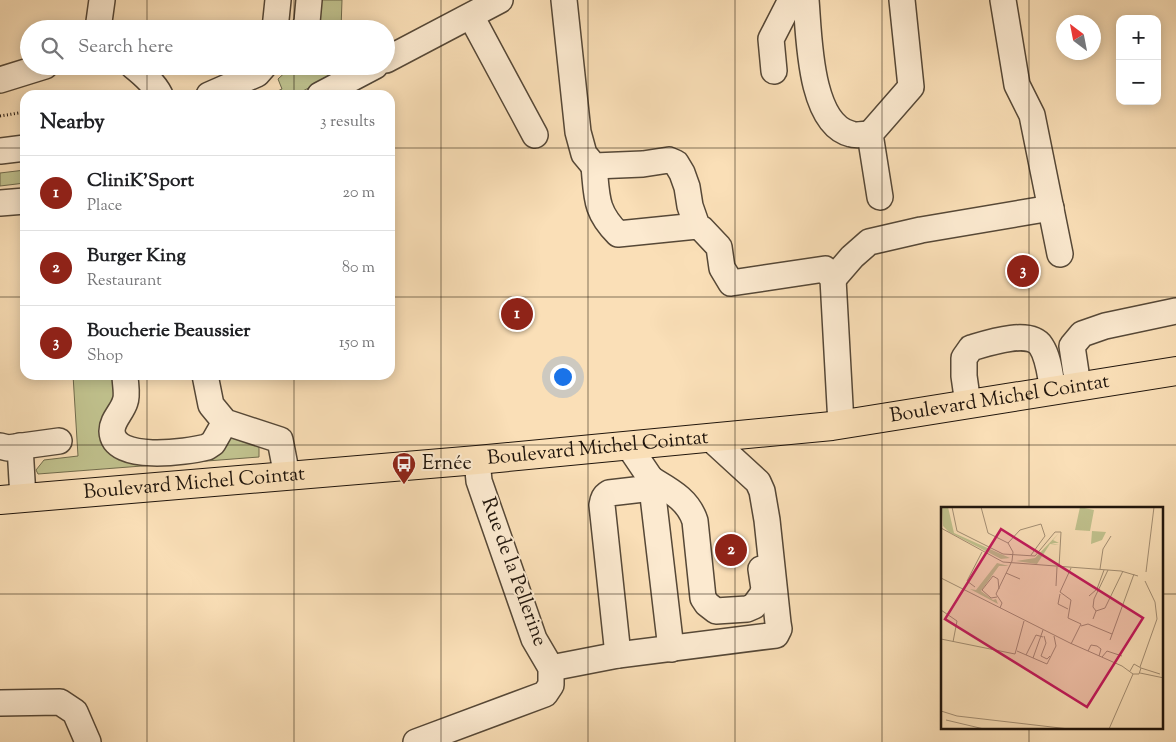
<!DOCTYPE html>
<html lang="en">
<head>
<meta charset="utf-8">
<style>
  body { margin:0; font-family:"Sorts Mill Goudy",serif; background:#f2f2f2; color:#202124 }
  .controls { position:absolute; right:15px; top:15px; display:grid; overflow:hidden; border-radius:10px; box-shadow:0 2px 12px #0003 }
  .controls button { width:45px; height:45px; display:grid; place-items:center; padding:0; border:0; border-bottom:1px solid #e0e0e0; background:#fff; color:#202124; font:25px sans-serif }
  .compass { position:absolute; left:1056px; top:15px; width:45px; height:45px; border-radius:50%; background:#fff; box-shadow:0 2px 12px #0003; rotate:328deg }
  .you { position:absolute; left:562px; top:376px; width:18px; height:18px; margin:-12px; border:4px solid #fff; border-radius:50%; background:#1a73e8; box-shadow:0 0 0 8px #1a73e833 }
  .badge { display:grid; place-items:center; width:32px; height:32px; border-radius:50%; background:#8f2418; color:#fff; font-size:16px; font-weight:700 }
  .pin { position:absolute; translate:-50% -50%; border:2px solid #fff; box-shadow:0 1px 5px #0006 }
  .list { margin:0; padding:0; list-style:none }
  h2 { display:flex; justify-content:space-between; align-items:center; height:65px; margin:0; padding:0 20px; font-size:21px }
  h2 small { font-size:16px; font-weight:400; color:#757577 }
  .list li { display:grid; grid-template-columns:32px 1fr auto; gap:15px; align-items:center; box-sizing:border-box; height:75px; padding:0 20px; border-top:1px solid #e0e0e0 }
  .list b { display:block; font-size:19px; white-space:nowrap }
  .list p { margin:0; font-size:16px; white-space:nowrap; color:#757577 }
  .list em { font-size:16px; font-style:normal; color:#757577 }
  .icon { flex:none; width:28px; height:28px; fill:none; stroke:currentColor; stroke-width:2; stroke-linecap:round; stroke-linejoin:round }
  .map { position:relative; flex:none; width:1176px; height:742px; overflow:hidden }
  .search { position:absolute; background:#fff; box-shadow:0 2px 12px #0003; left:20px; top:20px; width:375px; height:55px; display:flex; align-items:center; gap:12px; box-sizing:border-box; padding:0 18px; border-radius:28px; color:#757577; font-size:19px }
  .panel { position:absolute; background:#fff; box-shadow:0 2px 12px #0003; left:20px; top:90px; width:375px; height:290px; border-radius:15px }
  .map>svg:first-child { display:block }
  .green { fill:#c0c18d; stroke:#706b4c }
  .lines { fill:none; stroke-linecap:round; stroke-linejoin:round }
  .minor-casing { stroke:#564837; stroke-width:28 }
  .major-casing { stroke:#20150c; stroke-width:30 }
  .path { stroke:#20150c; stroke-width:3; stroke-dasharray:1 2.5; stroke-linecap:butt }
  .minor { stroke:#fcead0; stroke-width:25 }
  .major { stroke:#fadfb7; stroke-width:28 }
  .grid { fill:none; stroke:#20150c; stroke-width:1; stroke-opacity:0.55 }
  .labels { text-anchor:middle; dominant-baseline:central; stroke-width:4; stroke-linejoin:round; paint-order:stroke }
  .street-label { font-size:20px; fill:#20150c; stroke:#fcead0 }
  .poi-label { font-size:20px; fill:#20150c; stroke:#fcead0; text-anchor:start }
  .inset-road { fill:none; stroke:#a38e73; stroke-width:1 }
  .view { fill:#c2185b; fill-opacity:0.15; stroke:#c2185b; stroke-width:2.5 }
  .inset-edge { fill:none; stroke:#20150c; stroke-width:2.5 }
</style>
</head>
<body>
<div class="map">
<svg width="1176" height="742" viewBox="0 0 1176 742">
  <rect width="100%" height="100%" fill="#fadfb7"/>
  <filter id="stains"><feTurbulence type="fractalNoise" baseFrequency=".004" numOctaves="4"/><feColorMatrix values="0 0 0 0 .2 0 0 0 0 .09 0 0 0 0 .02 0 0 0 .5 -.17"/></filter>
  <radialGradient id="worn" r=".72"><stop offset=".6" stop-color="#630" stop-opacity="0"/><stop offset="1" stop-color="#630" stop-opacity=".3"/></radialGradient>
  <!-- green -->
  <g class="green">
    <path d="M320,0H342L341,29H316Z"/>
    <path d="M292,66H340V72L295,95H269L282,89L278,79Z"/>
    <path d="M25,170V183L0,186V173Z"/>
    <path d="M73,375H124L117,451L228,434L259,447V457L38,474L36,470L44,460L78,456Z"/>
  </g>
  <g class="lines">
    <!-- minor casing -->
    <g class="minor-casing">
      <g id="minor">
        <path d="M564,0L578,132L584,154L594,166L643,164L669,160L676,163L682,173L687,187L690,206L697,226L702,229L719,247L722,268L731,283L825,269L833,279L841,424"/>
        <path d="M806,0C809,34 809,124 851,134C856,136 864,134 870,134"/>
        <path d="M1003,0L1017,85L1032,115L1060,254"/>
        <path d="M471,16L535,135"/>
        <path d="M98,29L102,0"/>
        <path d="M275,29L278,0"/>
        <path d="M304,29L307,22L309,0"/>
        <path d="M386,60L500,0"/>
        <path d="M133,66C143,74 154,83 160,95"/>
        <path d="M774,71L771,39L791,0"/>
        <path d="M0,80L45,66"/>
        <path d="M209,95L257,74L264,66"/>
        <path d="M320,95L375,66"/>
        <path d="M0,151L25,148"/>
        <path d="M594,166C597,197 595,211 618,234L697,226"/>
        <path d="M880,197L870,134L911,87L902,0"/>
        <path d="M0,203L25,201"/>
        <path d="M833,279L852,257L869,242L921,230L1051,208"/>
        <path d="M125,375C125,383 128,395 125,402C122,412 112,420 112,431C113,463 187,452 207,447L213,443L225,422"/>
        <path d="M205,375L211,405L225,422L280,440L287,476"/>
        <path d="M1078,386L1072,346L1082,334L1105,326L1176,311"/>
        <path d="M968,404L964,376V358L971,348C988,343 1030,329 1041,346C1049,358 1050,376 1053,390"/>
        <path d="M628,445L651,479L671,649"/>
        <path d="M0,446L8,448L59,441"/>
        <path d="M20,446L23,498"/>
        <path d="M651,479C669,490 688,499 695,521L703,598L707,604L716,611L747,609L754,606L762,595L764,589L761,569"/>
        <path d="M618,655L602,505C603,499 604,496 609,493L652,488"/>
        <path d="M551,668L618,655L776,635L779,629L778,623L767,520L762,491L758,482L710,438"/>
        <path d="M0,703L60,702L75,712L88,742"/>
        <path d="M416,742L545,694L551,685V668L534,639L479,481L477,460"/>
      </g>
    </g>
    <!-- major casing -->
    <g class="major-casing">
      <g id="major">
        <path id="s1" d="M0,500L477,460L832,426L1176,371"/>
      </g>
    </g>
    <!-- path -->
    <path class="path" d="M0,116L25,112"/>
    <!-- minor -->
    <use href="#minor" class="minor"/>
    <!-- major -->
    <use href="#major" class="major"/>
  </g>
  <!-- grid -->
  <path class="grid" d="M147,0V29M294,0V29M441,0V742M588,0V742M735,0V742M882,0V742M1029,0V508M147,66V95M294,66V95M0,148H25M390,148H1176M0,297H25M390,297H1176M147,375V742M294,375V742M0,445H1176M0,594H942M1162,594H1176M1029,728V742"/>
  <!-- icons -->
  <defs>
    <g id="bus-pin" transform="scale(1.25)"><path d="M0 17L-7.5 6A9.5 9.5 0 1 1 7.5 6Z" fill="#8f2418" stroke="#fcead0"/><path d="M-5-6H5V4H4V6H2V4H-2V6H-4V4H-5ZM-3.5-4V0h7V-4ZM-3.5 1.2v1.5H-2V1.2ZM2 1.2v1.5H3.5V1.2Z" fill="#fff"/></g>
  </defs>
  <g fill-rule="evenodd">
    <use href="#bus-pin" x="404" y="464"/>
  </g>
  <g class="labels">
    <!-- street labels -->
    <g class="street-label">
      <text stroke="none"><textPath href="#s1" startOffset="1005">Boulevard Michel Cointat</textPath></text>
      <text stroke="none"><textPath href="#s1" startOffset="600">Boulevard Michel Cointat</textPath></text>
      <text stroke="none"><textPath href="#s1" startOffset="195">Boulevard Michel Cointat</textPath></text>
      <text transform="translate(513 572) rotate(70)">Rue de la Pellerine</text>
    </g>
    <!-- poi labels -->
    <g class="poi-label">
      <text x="422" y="464">Ernée</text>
    </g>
  </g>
  <!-- overview -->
  <g transform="translate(941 507)">
    <rect width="222" height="222" fill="#fadfb7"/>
    <path d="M1,0H7L13,26L69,51L60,52L8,25L2,19ZM139,0L153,3L149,24L134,23ZM151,24L165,25L161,33L150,37ZM118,26L112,33L118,36H110L118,38L109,37L96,57L75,54L94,51ZM56,56L68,59H58L40,84L52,93L55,92L57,97L29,82L35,83Z" fill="#c0c18d"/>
    <path class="inset-road" d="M11,0L16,24L62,47L94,49L114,25H120L118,60M40,0L47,26L67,36L72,45L71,54L55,87L61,96L59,101M0,21L62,55L180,64L197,69M67,36L79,23L100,17L104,29L90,48M159,62L162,42L170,29M205,65L213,0M65,66L79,72M0,71L129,136L181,159L192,167H198L200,161L193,157L189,164M115,79L116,60M34,80L26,74L41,45M119,87L117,97L127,102M148,89L156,82L163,63M56,90L50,91L41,83L52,69L57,72L58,82M0,103L16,114L12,135M155,104L152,100L153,92L167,63M152,112L155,104L164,101L182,64M140,119L147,117L171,127M103,129L105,136L100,149L106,152L109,149M0,132L74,147L83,114M169,133L193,67M130,137L140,117L127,111L130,93L119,85L130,61M76,144L106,157L115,139L113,129M147,144L150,138L156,139L160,142L158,149M85,148L95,128L102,130M161,150L166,144L181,149M92,151L102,123M199,160L216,112L214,95L204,74M200,161L219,167M199,166L223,171M0,204L16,209L128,222M5,213L43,222M168,222L192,167"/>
    <path class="view" d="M60,22L202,111L146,200L4,112Z"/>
    <rect width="222" height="222" class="inset-edge"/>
  </g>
  <rect width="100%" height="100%" filter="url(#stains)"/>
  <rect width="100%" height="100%" fill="url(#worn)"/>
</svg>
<div class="controls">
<button>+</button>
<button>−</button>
</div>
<svg class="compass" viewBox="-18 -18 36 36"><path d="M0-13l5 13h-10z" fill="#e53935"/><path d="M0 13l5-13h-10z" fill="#757577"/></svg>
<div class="you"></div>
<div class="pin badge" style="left:517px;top:314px">1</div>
<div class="pin badge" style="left:731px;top:550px">2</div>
<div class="pin badge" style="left:1023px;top:271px">3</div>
<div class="search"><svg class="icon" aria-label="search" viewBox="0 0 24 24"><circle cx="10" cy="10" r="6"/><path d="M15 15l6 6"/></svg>Search here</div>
<section class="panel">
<h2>Nearby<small>3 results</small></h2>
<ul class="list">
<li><span class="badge">1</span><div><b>CliniK'Sport</b><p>Place</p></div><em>20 m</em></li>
<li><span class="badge">2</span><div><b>Burger King</b><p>Restaurant</p></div><em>80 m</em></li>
<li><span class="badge">3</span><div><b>Boucherie Beaussier</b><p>Shop</p></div><em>150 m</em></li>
</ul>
</section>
</div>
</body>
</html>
